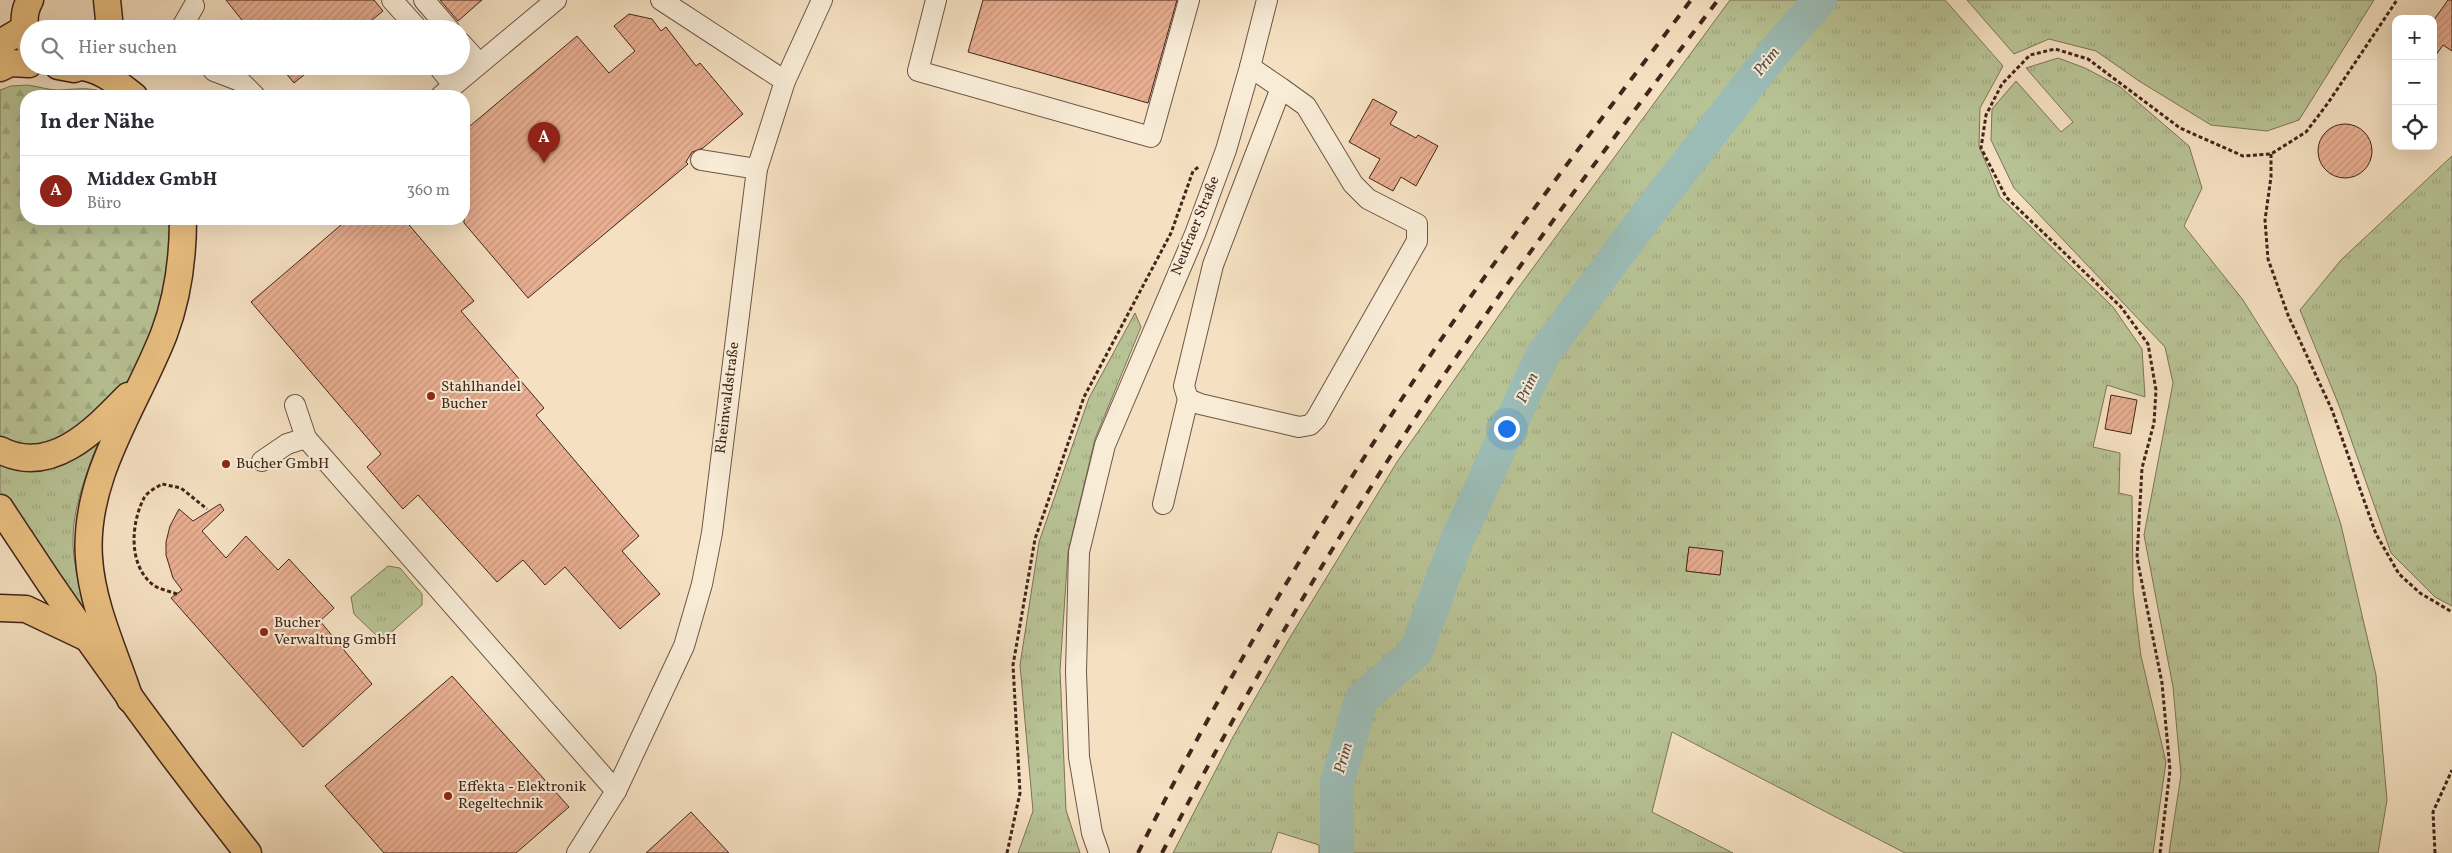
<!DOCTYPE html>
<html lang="de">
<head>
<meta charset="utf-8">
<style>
  body { margin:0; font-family:Vollkorn,serif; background:#f2f2f3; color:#2b2b33 }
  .controls { position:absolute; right:15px; top:15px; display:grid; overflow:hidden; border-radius:10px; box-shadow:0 5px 20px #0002 }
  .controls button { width:45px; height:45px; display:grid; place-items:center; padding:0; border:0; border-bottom:1px solid #e1e1e2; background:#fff; color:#2b2b33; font:25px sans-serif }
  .you { position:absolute; left:1506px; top:428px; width:18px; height:18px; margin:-12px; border:4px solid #fff; border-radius:50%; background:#1a73e8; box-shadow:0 0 0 8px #1a73e833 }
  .badge { display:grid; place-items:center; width:32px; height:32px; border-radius:50%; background:#8f2418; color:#fff; font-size:16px; font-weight:700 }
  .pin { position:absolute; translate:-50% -41px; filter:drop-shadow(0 1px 2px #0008) }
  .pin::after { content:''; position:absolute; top:26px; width:18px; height:15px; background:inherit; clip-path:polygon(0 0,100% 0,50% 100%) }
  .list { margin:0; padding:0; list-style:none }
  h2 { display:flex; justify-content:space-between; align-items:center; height:65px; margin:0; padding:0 20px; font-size:21px }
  h2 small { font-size:16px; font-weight:400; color:#7c7c81 }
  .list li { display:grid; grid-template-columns:32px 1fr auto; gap:15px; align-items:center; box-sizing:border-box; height:70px; padding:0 20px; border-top:1px solid #e1e1e2 }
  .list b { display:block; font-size:19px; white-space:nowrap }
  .list p { margin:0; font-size:16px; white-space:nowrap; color:#7c7c81 }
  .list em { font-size:16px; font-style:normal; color:#7c7c81 }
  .icon { flex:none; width:28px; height:28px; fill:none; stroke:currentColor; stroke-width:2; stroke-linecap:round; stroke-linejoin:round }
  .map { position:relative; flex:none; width:2452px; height:853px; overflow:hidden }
  .search { position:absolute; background:#fff; box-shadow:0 5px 20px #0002; left:20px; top:20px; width:450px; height:55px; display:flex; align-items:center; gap:12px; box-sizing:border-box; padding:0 18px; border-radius:28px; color:#7c7c81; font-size:19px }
  .panel { position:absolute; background:#fff; box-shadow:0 5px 20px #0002; left:20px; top:90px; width:450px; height:135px; border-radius:20px }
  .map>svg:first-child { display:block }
  .grass { fill:url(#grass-tufts); stroke:#7d7458; fill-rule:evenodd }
  .forest { fill:url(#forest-firs); stroke:#7d7458 }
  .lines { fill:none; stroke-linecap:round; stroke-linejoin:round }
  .river { stroke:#9cbdb7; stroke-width:34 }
  .building { fill:url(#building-hatch); stroke:#42251b }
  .minor-casing { stroke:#6f5445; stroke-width:22 }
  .major-casing { stroke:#42251b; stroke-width:29 }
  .path { stroke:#42251b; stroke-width:3; stroke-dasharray:4 2.5; stroke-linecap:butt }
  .minor { stroke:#f8ecd7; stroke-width:20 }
  .major { stroke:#eac081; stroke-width:26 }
  .rail { stroke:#42251b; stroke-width:4; stroke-dasharray:9 9; stroke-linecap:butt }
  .poi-dot { fill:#8f2418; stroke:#f8ecd7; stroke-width:2 }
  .labels { text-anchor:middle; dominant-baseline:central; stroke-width:4; stroke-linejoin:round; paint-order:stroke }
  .street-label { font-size:15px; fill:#42251b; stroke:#f8ecd7 }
  .poi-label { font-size:15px; fill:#42251b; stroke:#f8ecd7; text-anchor:start }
  .water-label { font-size:16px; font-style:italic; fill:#584b42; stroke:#f8ecd7 }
</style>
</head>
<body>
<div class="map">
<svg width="2452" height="853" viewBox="0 0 2452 853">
  <defs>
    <pattern id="grass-tufts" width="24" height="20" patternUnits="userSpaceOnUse" patternTransform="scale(1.25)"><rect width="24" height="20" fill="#b8c395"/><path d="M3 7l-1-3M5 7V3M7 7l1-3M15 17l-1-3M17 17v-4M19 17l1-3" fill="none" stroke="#9fa780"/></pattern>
    <pattern id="forest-firs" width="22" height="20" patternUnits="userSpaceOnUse" patternTransform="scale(1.25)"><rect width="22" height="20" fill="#b8c395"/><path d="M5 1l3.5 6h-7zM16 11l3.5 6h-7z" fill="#9fa780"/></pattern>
    <pattern id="building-hatch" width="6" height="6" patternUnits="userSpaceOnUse" patternTransform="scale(1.25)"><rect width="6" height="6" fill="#e9af92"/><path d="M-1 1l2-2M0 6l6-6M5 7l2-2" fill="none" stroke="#c9967d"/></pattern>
  </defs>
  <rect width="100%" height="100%" fill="#f5e1c2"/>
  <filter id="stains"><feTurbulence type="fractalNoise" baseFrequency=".004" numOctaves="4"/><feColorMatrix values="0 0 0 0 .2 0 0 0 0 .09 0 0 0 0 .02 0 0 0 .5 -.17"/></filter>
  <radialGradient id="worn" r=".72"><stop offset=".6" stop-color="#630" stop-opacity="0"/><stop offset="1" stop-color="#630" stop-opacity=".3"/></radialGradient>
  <!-- grass -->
  <g class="grass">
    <path d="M1730,0H1945L2003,66L1980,108L1979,146L2000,197L2113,307L2142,349L2145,397L2107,385L2093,447L2120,453L2119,493L2132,496L2133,591L2141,656L2166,762L2153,853H1905L1672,732L1652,812L1733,853H1319V845L1278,832L1271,853H1173L1233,737L1289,639L1397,462L1516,291ZM1689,547L1722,551L1720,575L1686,571Z"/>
    <path d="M1967,0H2374L2299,120L2267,131L2211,125L2139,81L2096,51L2049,39L2014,54Z"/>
    <path d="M2058,58L2085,68L2119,86L2189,146L2202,188L2184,226L2243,300L2297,386L2341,525L2376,675L2387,800L2378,853H2169L2181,775L2173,687L2144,535L2173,383L2165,347L2014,188L1991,140L1992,109L2016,81L2061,132L2073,122L2026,68Z"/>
    <path d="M2452,156V606L2435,597L2391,553L2340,408L2300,310L2341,260Z"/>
    <path d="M1135,313L1141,327L1095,439L1068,552L1060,670L1066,810L1080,853H1018L1033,811L1020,665L1039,542L1089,398Z"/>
    <path d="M101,435C89,466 74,503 73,536C72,566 82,595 91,623L0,491V463Z"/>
    <path d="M388,566L400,568L422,594V605L387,636L376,635L354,614L351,597Z"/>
  </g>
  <!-- forest -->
  <path class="forest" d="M27,85C37,86 48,90 58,90C79,89 94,86 113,96H26V219H171L168,278L156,323L134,371L120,392L99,416L52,444L17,445L0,439V90L11,86Z"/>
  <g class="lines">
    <!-- river -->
    <path class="river" d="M1337,853V783L1361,700L1416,651L1457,540L1542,356L1650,211L1775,51L1820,0"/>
  </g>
  <!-- building -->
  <g class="building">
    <path d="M226,0H374L383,11L361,29H249Z"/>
    <path d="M440,0H482L458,21Z"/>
    <path d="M983,0H1177L1148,103L968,52Z"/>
    <path d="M2448,0H2452V51L2443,45L2433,59V21Z"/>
    <path d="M629,14L652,19L661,31L666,27L696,66L700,63L743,114L703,148L692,152L686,162L688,164L528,298L464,223V131L577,36L609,73L635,51L614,26Z"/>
    <path d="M280,66H315L294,83Z"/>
    <path d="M1373,99L1397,112L1390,124L1416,138L1418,135L1438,146L1416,186L1401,177L1393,191L1369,178L1380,159L1349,142Z"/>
    <circle cx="2345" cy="151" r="27"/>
    <path d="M348,219H404L474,301L461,311L544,408L536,415L639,536L622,551L660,594L620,629L565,567L545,585L523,560L497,582L418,495L403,509L367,467L381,454L251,302Z"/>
    <path d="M2111,395L2137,400L2131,434L2105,429Z"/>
    <path d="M220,504L224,510L202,531L226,558L246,536L278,570L289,559L334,608L320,621L372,684L303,747L171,598L182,590L173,578L166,555V542L170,526L179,509L193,521Z"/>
    <path d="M1689,547L1723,551L1720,575L1686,571Z"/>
    <path d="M452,676L569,807L516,853H384L325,786Z"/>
    <path d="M691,812L729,853H646Z"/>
  </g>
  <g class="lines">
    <!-- minor casing -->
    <g class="minor-casing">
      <g id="minor">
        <path d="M392,0L418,29"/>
        <path d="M424,0L449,29"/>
        <path d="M661,0L785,81"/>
        <path d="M936,0L918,71L1151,137L1189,0"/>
        <path d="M185,29L183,25L194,6"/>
        <path d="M461,43L479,63"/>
        <path d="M210,66L214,71L240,81L255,96"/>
        <path d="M438,66L453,85"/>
        <path d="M1250,67L1281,88L1213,265L1184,386L1188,399L1200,404L1299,427L1310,425L1316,419L1417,241V224L1368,199L1353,184L1306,106L1281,88"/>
        <path d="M441,96L556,0"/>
        <path d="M701,160L757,169"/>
        <path d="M295,405L306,438L616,791"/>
        <path d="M262,461L287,444L306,438"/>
        <path d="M1163,504L1188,399"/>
        <path d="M577,853L616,791L684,646L702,584L712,533L757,169L785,81L822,0"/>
        <path d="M1099,853L1092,833L1079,757L1076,672L1079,552L1105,445L1195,234L1226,150L1250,67L1267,0"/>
      </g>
    </g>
    <!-- major casing -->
    <g class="major-casing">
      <g id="major">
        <path d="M107,0L110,29"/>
        <path d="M0,43L24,29"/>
        <path d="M29,43C24,28 22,14 30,0"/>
        <path d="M58,66L74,69L82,66"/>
        <path d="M82,67C103,70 117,83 134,96"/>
        <path d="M0,68L10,63L29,64"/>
        <path d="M0,450C51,477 96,429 128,396"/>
        <path d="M0,508C77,627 160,742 248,853"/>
        <path d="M0,608L26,609L85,637"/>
        <path d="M130,699C115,653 92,606 89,558C83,477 136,406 164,334C178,297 183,258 183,219"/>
      </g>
    </g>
    <!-- path -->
    <g class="path">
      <path d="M2271,154V177L2265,220L2268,259L2288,315L2332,410L2376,534L2399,574L2420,593L2452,612"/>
      <path d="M177,594C169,591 158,589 152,584C128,564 131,523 144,498C147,492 157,487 162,484L181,488L207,509"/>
      <path d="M1007,853L1020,793L1013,665L1035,539L1084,397L1171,233L1193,171L1200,166"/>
      <path d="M2160,853L2170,770L2162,683L2137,558L2142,468L2154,423L2156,390L2148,344L2121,307L2006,197L1981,148L1986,115L2002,84L2030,55L2055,49L2088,59L2180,128L2243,156L2271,154L2306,132L2328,103L2397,0"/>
      <path d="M2435,853L2433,812L2452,770"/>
    </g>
    <!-- minor -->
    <use href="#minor" class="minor"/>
    <!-- major -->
    <use href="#major" class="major"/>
    <!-- rail -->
    <g class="rail">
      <path d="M1138,853C1223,682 1323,518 1428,359C1510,236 1602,119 1691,0"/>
      <path d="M1162,853C1247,688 1342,526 1446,372C1533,245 1625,122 1718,0"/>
    </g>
  </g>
  <!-- markers -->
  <g class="poi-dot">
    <circle cx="431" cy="396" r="5"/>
    <circle cx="226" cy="464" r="5"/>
    <circle cx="264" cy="632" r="5"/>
    <circle cx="448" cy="796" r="5"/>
  </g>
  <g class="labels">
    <!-- street labels -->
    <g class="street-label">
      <text transform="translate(1196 226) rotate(-68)">Neufraer Straße</text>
      <text transform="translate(728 398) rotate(-83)">Rheinwaldstraße</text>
    </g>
    <!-- poi labels -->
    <g class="poi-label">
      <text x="441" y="387">Stahlhandel<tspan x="441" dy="17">Bucher</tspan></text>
      <text x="236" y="464">Bucher GmbH</text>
      <text x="274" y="623">Bucher<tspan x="274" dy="17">Verwaltung GmbH</tspan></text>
      <text x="458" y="787">Effekta - Elektronik<tspan x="458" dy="17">Regeltechnik</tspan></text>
    </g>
    <!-- water labels -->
    <g class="water-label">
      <text transform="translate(1767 62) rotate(-52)">Prim</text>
      <text transform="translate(1528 388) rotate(-65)">Prim</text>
      <text transform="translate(1344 758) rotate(-74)">Prim</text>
    </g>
  </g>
  <rect width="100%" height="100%" filter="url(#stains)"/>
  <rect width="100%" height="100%" fill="url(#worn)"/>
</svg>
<div class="controls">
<button>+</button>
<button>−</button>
<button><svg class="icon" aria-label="locate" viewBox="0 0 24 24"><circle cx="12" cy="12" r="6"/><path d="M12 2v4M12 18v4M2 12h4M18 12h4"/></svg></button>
</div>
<div class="you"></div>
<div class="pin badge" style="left:544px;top:163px">A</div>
<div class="search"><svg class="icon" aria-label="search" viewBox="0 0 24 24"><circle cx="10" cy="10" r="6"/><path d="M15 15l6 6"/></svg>Hier suchen</div>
<section class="panel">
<h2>In der Nähe<small></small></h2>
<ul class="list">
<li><span class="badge">A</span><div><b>Middex GmbH</b><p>Büro</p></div><em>360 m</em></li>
</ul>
</section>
</div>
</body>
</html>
